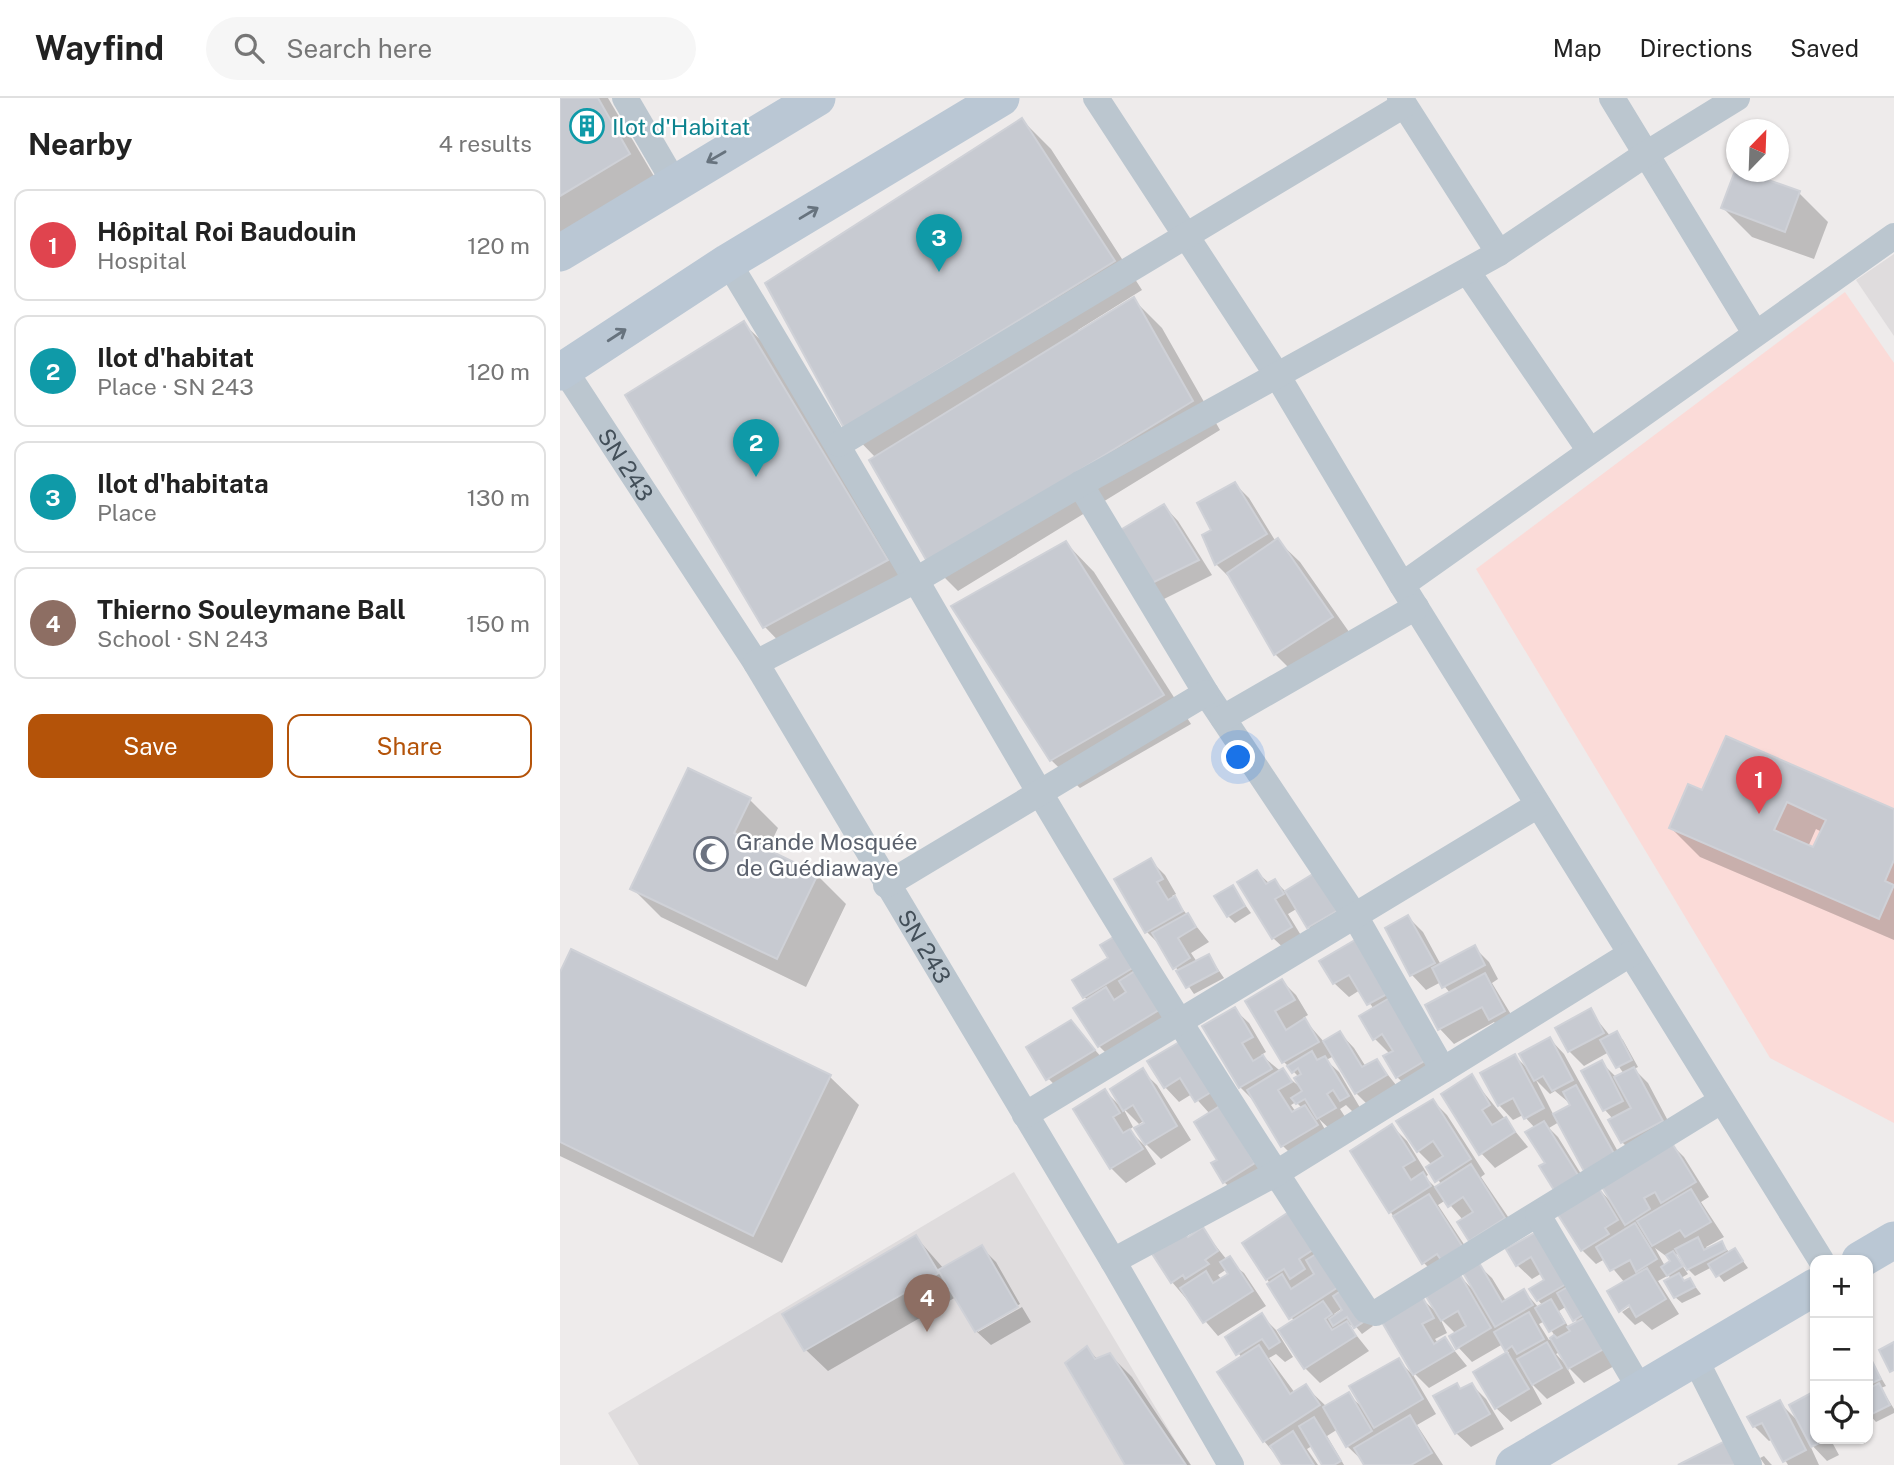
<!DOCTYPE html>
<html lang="en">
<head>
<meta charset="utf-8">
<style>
  body { margin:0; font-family:"Public Sans",sans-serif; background:#f6f6f6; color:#222 }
  .controls { position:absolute; right:21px; bottom:21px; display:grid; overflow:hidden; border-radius:14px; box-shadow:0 2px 5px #0004 }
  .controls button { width:63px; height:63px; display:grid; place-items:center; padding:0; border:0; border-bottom:2px solid #e0e0e0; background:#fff; color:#222; font:35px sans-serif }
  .compass { position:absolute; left:1166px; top:21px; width:63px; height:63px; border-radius:50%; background:#fff; box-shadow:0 2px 5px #0004; rotate:23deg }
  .you { position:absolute; left:679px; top:660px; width:24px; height:24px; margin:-18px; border:5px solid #fff; border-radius:50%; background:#1a73e8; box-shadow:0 0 0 10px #1a73e833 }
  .badge { display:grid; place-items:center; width:46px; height:46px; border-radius:50%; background:#b45309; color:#fff; font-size:23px; font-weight:700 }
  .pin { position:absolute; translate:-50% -58px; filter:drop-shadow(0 2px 4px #0008) }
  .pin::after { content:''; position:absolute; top:37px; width:24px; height:21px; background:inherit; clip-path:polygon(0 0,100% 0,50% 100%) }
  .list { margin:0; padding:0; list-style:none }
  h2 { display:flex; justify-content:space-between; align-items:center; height:91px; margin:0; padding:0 28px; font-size:30px }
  h2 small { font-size:23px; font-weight:400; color:#767676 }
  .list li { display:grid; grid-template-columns:46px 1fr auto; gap:21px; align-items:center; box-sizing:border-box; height:112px; margin:0 14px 14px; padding:0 14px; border:2px solid #e0e0e0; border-radius:14px }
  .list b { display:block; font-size:26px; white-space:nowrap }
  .list p { margin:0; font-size:23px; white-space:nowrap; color:#767676 }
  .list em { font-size:23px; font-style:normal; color:#767676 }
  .actions { display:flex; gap:14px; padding:21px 28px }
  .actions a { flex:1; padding:16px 0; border:2px solid #b45309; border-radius:14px; text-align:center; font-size:24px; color:#b45309 }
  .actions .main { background:#b45309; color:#fff }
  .icon { flex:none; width:38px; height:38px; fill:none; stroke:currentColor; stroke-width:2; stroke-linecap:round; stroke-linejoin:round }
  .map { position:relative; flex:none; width:1334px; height:1367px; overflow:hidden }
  header { display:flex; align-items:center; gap:42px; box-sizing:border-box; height:98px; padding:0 35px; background:#fff; border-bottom:2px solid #e0e0e0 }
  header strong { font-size:33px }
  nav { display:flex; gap:38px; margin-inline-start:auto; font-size:24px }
  .search { width:490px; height:63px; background:#f6f6f6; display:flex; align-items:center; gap:18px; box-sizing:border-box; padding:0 24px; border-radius:38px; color:#767676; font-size:26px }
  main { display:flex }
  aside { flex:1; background:#fff }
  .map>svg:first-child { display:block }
  .education { fill:#dfdcdd }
  .medical { fill:#fbdbd8 }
  .shadow { fill:#0003; fill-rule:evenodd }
  .building { fill:#c7cad1; stroke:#cfd1d7; stroke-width:2; fill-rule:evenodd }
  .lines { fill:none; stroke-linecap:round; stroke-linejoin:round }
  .street { stroke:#bbc6cf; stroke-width:26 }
  .secondary { stroke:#bac7d4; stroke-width:37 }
  .oneway { stroke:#67737e }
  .labels { text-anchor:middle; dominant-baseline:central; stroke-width:5; stroke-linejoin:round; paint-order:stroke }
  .culture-label { font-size:23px; fill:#0d838f; stroke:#fff; text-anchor:start }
  .street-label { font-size:23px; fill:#434f59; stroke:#fff }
  .worship-label { font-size:23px; fill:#5b616d; stroke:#fff; text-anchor:start }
</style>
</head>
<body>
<header>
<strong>Wayfind</strong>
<div class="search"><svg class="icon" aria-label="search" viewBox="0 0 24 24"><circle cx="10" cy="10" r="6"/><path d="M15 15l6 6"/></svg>Search here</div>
<nav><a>Map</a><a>Directions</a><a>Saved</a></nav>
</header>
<main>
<aside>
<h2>Nearby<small>4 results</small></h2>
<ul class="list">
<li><span class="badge" style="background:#e0444e">1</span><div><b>Hôpital Roi Baudouin</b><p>Hospital</p></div><em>120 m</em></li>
<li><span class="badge" style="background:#0f9aa8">2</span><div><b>Ilot d'habitat</b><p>Place · SN 243</p></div><em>120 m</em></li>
<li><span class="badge" style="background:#0f9aa8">3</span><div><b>Ilot d'habitata</b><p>Place</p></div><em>130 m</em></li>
<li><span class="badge" style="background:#8d6e63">4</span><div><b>Thierno Souleymane Ball</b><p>School · SN 243</p></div><em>150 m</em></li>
</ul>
<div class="actions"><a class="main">Save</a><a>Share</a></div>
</aside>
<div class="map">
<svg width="1334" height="1367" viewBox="0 0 1334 1367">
  <rect width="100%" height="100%" fill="#eeebeb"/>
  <!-- education -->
  <g class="education">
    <path d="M1334,156V238L1296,182Z"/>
    <path d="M454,1074L630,1367H79L48,1315Z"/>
  </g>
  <!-- medical -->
  <path class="medical" d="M1285,194L1334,265V1025L1210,960L916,471Z"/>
  <!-- shadow -->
  <g class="shadow">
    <path d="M0,0H48L98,85L0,143Z"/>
    <path d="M462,22L491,51L582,192L518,232L519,235L574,202L602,230L660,332L398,493L369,464L316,360L286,329Z"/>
    <path d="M1176,73L1239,95L1268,124L1254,161L1192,139L1163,110Z"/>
    <path d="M183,225L212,253L356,491L233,558L205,529L68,297Z"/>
    <path d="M675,386L689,400L716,444L718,443L740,464L794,541L737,578L715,556L670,480L656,466L653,432Z"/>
    <path d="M604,408L618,423L652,477L604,501L589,486Z"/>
    <path d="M506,445L534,474L631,626L520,690L491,662Z"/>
    <path d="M1143,694L1334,713V842L1140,759L1111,730ZM1256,731L1262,734L1254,751L1248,749Z"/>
    <path d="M190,702L218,730L207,753L257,777L286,806L246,889L101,819L72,790Z"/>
    <path d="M590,762L605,777L616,796L612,798L649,844L631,855L637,864L649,858L664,880L634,896L602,849L587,834Z"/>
    <path d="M697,774L710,786L715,783L726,794L758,775L793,825L763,843L749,829L738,810L728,816L745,844L728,854L713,840Z"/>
    <path d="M672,789L691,815L675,825L668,818Z"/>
    <path d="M848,819L863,834L881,867L914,849L929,864L938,881L932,885L958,928L945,936L934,924L894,946L880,931L867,908L890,895L881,884L866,892L852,877L827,831Z"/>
    <path d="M562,836L613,927L554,963L539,948L528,902L524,899L550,861Z"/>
    <path d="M801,840L881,976L852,993L837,979L830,956L814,940V911L800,892L789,899L774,885Z"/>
    <path d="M12,853L270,979L299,1007L222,1165L0,1058V878Z"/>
    <path d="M722,883L736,897L748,917L743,920L764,944L780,935L794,950L806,969L817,963L840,992L810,1009L796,995L774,958L766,962L779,974L802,1013L796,1017L786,1007L780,1011L789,1025L773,1034L759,1021L771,1042L737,1062L723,1048L694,1003L680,989L674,911L689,925L706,954L701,957L740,989L739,979L724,964L687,904ZM736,1004L742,1010L736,1014L731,1007Z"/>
    <path d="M1030,913L1051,939L1057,936L1063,942L1078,969L1074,971L1088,985L1116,1038L1107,1042L1124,1059L1149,1099L1141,1104L1164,1139L1146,1149L1148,1152L1161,1145L1170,1155L1175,1152L1188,1170L1164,1184L1152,1169L1135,1178L1126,1169L1120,1155L1115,1157L1128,1176L1121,1180L1126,1184L1130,1182L1141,1196L1122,1205L1115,1199L1109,1177L1098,1183L1119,1216L1092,1232L1082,1223L1075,1227L1062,1214L1077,1204L1076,1201L1060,1213L1065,1185L1045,1161L1036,1166L1022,1152L1010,1105L987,1065L975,1030L963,1017L953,1022L939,1007L955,958L968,971L990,941L1004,956L1067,1070L1077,1059L1062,1044L1053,1021L1045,1012L1024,973L1041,964L1057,980L1064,976L1049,954L1024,968L1009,953L997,930ZM976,982L990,996L995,993L1013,1008L994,1018ZM999,1024L1026,1074L1031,1092L998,1039L989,1030ZM1043,1088L1052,1105L1038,1090ZM1095,1150L1110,1161L1112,1164L1105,1168Z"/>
    <path d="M511,924L548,967L502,995L488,980Z"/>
    <path d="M621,945L708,1080L679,1098L664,1084L650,1016L632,996L619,1004L605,989Z"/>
    <path d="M582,973L597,987L631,1042L601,1061L586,1046L585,1022L579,1026L563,1010L573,1029L569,1032L584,1047L596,1066L566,1085L551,1070L545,993L562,1010Z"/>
    <path d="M911,979L968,1049L935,1070L921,1055Z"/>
    <path d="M873,1003L887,1017L925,1076L921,1079L959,1135L903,1122L886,1102L878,1107L917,1166L932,1180L946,1203L964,1193L979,1210L983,1208L978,1202L987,1182L982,1175L972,1181L957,1167L977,1135L1063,1263L1024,1285L1005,1266L1015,1285L987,1301L970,1284L982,1306L951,1324L936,1310L915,1274L949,1255L943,1246L912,1264L898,1249L896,1236L880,1220L887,1235L875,1241L878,1245L885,1241L907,1268L869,1290L855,1276L859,1198L876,1214L878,1179L864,1165L830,1113L832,1028L847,1043L868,1077L865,1079L876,1090L881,1087L872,1067L858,1053ZM903,1171L914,1193L897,1175ZM1007,1208L1018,1225L1009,1230L999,1213ZM985,1223L995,1238L989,1242L979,1226ZM1000,1254L1005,1266L996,1256Z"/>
    <path d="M735,1113L813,1228L802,1236L793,1225L789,1228L809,1253L760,1285L745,1270L734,1223L707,1181ZM787,1207L777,1218L774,1216Z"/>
    <path d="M643,1132L667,1162L684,1175L706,1208L658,1238L612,1184L591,1152L622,1133L630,1140ZM667,1171L671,1176L662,1182L658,1177Z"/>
    <path d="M356,1139L384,1171L421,1149L436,1164L460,1206L418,1230V1234L462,1209L471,1224L431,1247L416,1233L396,1199L268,1273L246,1252Z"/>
    <path d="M701,1217L716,1232L733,1259L725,1264L716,1256L709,1260L735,1295L745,1288L767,1309L789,1297L803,1310L838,1262L853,1277L876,1316L857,1327L883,1367H807L787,1348L778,1331L767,1338L784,1367H764L752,1348L747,1351L758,1367H724L704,1343L682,1260L667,1239Z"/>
    <path d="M527,1250L538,1262L550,1257L572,1279L631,1367H567Z"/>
    <path d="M1311,1263L1326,1288L1321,1290L1334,1311V1315L1316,1324L1308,1315V1265Z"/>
    <path d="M896,1287L902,1292L912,1287L926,1301L944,1331L911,1349L896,1335Z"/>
    <path d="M1255,1295V1341H1282L1273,1346L1279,1357L1267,1363L1248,1343L1259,1367H1228L1213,1341L1209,1343L1194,1328L1219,1304L1239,1324L1231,1307Z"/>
    <path d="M1204,1358L1210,1365L1212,1367H1205L1200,1360Z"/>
  </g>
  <!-- building -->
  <g class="building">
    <path d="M0,0H38L70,56L0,98Z"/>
    <path d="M462,20L555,163L284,330L205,185Z"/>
    <path d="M1176,70V74H1185L1240,93L1225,134L1161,110Z"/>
    <path d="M574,199L633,303L368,465L309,362Z"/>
    <path d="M184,223L328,462L203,530L65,297Z"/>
    <path d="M675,384L707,436L655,467L642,437L651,432L637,405Z"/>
    <path d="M604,406L639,462L588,487L557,434Z"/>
    <path d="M718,440L773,519L714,557L667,475Z"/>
    <path d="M506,443L604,597L490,663L391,508Z"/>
    <path d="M1166,638L1334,711V762L1325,783L1334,787L1319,821L1109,730L1128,686L1142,692ZM1227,704L1266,722L1253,749L1214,732Z"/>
    <path d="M128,670L191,700L174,735L258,776L217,861L70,791Z"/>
    <path d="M591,760L603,781L597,784L608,802L615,798L623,813L585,835L554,781Z"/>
    <path d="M697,772L706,786L715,781L724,796L715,801L732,829L712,841L677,784Z"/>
    <path d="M758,773L780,811L747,830L725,793Z"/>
    <path d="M673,787L685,808L667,819L654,798Z"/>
    <path d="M628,815L636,829L618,840L630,860L613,871L592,835Z"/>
    <path d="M848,817L875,865L850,878L825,830Z"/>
    <path d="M562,834L581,865L523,900L512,882L548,860L540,847Z"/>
    <path d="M802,838L829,895L807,907L789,877L773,886L759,863Z"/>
    <path d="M915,847L925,867L882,890L872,870Z"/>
    <path d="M11,851L271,977L193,1138L0,1044V874Z"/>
    <path d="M649,856L658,873L626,890L616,873Z"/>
    <path d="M575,873L599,912L538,949L513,910L546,889L554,902L566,894L559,883Z"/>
    <path d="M925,875L945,913L929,922L922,909L878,932L865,907Z"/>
    <path d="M722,881L735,902L715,913L726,932L745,920L759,944L722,965L685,903Z"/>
    <path d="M831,899L868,961L836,980L823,958L833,953L822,936L813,942L799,918Z"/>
    <path d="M675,909L693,939L682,945L693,963L703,957L712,971L679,990L642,928Z"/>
    <path d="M1031,910L1044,935L1008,954L995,930Z"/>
    <path d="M511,922L535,952L486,982L466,949Z"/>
    <path d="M780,933L802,969L817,961L827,977L795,996L763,943Z"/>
    <path d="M1057,933L1072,962L1056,970L1040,942Z"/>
    <path d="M990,939L1013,982L992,993L983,978L974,983L959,956Z"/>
    <path d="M621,943L653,993L635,1004L620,980L604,990L587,963Z"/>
    <path d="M752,953L757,962L765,958L789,998L780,1003L773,992L767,996L776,1010L757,1021L745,1001L736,1006L731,1000L742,993L734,980L741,976L738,970L732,975L727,968Z"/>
    <path d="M955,956L984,1010L964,1021L953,1000L938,1008L920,975Z"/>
    <path d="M1042,962L1063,1003L1043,1013L1021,973Z"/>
    <path d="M1074,969L1103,1023L1061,1045L1048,1022L1071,1010L1054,979Z"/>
    <path d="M583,970L617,1028L585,1047L574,1030L584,1025L573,1007L563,1013L550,991Z"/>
    <path d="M723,970L732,984L718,992L732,1014L745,1007L758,1027L721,1049L687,992Z"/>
    <path d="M912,976L930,1007L922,1012L932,1027L946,1019L955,1034L919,1057L881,996Z"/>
    <path d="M1016,987L1056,1059L1025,1075L993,1016L1010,1007L1003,994Z"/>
    <path d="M545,991L560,1015L553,1019L563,1035L570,1031L583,1051L550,1071L513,1011Z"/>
    <path d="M873,1001L911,1061L875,1084L866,1069L883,1058L873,1043L857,1054L836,1023Z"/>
    <path d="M660,1008L695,1065L663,1085L651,1065L657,1062L634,1024Z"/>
    <path d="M984,1023L1018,1077L994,1092L979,1068L985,1065L965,1034Z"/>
    <path d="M832,1026L855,1062L843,1069L851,1082L863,1074L871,1088L829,1115L790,1053Z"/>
    <path d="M1110,1042L1136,1084L1101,1105L1095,1094L1084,1100L1090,1111L1065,1127L1039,1084Z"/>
    <path d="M911,1066L945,1120L909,1143L897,1124L913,1114L903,1099L888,1109L875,1089Z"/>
    <path d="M1037,1087L1058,1122L1045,1130L1049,1136L1021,1153L995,1112Z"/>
    <path d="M1131,1091L1151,1124L1125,1139L1120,1132L1092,1148L1077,1123Z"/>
    <path d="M869,1096L902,1148L881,1162L877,1156L862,1166L833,1118Z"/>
    <path d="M735,1110L759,1148L739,1161L745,1171L730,1181L724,1171L706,1182L682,1145Z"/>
    <path d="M1075,1125L1097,1161L1076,1174L1070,1162L1050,1173L1036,1149Z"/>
    <path d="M643,1129L658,1153L645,1162L649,1166L625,1181L623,1177L611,1185L589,1151L622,1130L628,1139Z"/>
    <path d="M978,1133L1008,1185L977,1203L969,1191L984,1182L971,1159L956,1168L946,1151Z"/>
    <path d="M356,1137L379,1175L244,1253L222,1216Z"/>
    <path d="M1138,1139L1144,1152L1162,1143L1166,1152L1127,1172L1115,1151Z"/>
    <path d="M422,1147L458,1209L415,1234L378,1172Z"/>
    <path d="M1175,1150L1183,1163L1156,1179L1148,1166Z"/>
    <path d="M761,1153L783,1186L729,1221L707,1186L722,1176L731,1191L754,1176L746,1162Z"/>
    <path d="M1113,1153L1123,1168L1107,1178L1101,1169L1110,1163L1106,1157Z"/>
    <path d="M670,1158L693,1193L643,1225L620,1190L646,1173L653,1185L668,1176L660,1164Z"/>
    <path d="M918,1163L942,1204L964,1191L973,1207L935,1229L902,1173Z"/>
    <path d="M1087,1170L1106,1201L1076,1219L1069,1207L1059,1214L1047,1193Z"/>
    <path d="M899,1175L931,1230L896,1251L889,1238L906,1228L898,1213L881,1223L864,1195Z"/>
    <path d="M1119,1175L1124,1183L1130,1180L1135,1189L1114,1200L1104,1183Z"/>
    <path d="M1016,1184L1032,1211L1013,1223L997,1195Z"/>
    <path d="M787,1189L808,1221L794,1230L787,1219L773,1228L769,1221L782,1212L773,1198Z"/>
    <path d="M860,1195L874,1220L862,1226L874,1246L885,1239L894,1253L853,1277L819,1219Z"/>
    <path d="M991,1201L1005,1225L989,1234L975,1210Z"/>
    <path d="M763,1203L772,1216L765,1221L772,1232L787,1223L796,1238L744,1271L718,1232Z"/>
    <path d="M969,1214L984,1241L957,1256L952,1248L945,1253L934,1234Z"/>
    <path d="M702,1215L720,1244L709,1251L702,1241L676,1257L665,1239Z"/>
    <path d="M1031,1216L1049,1248L1008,1271L990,1240L994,1237L997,1240L1010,1233L1007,1229Z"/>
    <path d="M987,1244L1002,1270L972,1287L957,1261Z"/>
    <path d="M1334,1244V1272L1330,1274L1319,1252Z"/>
    <path d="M699,1247L730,1296L746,1286L760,1307L703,1344L657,1274Z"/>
    <path d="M527,1248L535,1261L550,1255L626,1367H565L505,1265Z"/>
    <path d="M947,1254L969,1291L935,1311L913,1274Z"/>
    <path d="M839,1260L863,1301L814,1330L789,1288Z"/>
    <path d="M1311,1261L1321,1281L1308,1287V1263Z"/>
    <path d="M897,1285L900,1291L912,1285L930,1316L895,1336L873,1298Z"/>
    <path d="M1319,1285L1330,1307L1308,1318V1291Z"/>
    <path d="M1255,1293V1316L1252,1317L1255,1341L1266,1342L1251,1349L1229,1307Z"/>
    <path d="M789,1294L812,1333L786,1349L763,1309Z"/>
    <path d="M1220,1302L1246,1352L1223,1364L1202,1325L1193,1329L1187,1319Z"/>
    <path d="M850,1317L872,1355L851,1367H804L794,1350Z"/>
    <path d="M754,1319L781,1363L774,1367H762L739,1328Z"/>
    <path d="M733,1333L754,1367H722L710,1348Z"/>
    <path d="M1171,1340L1184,1367H1118Z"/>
  </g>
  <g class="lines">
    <!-- street -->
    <g class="street">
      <path d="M65,0L114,84"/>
      <path d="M536,0L717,277L842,487L1261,1162"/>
      <path d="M840,0L939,155"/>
      <path d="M1052,0L1195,235"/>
      <path d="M168,164C274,338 374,515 477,690C582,867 692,1041 806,1212L816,1215L1161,1003"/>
      <path d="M907,173L1030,353"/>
      <path id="s1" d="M0,265L196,565L553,1163L671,1367"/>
      <path d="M279,346L844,7"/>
      <path d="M520,386L646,595L795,818L883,972"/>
      <path d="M842,487L1334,138"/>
      <path d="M196,565L356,482L520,386L939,155L1086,56L1177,0"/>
      <path d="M663,620L856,509"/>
      <path d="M326,787L646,595"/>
      <path d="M465,1017L978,707"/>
      <path d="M978,1117L1080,1291"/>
      <path d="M553,1163L715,1076L1070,856"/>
      <path d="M1134,1259L1189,1367"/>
    </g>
    <!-- secondary -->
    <g class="secondary">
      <path d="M0,155L257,0"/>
      <path d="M0,274L168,164L441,0"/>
      <path d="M1300,1162L1334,1142"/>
      <path d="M954,1367L1255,1189"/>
    </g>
  </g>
  <!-- one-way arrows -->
  <defs><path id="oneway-shaft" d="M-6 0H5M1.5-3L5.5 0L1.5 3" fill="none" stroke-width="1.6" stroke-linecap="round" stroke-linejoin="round" transform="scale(1.75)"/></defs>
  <g class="oneway">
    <use href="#oneway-shaft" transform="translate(156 59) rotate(150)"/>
    <use href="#oneway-shaft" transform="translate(249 115) rotate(-31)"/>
    <use href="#oneway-shaft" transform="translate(57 237) rotate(-33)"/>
  </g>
  <!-- icons -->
  <defs>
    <g id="building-ring" transform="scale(1.75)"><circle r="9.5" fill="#fff" stroke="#0f9aa8" stroke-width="1.5"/><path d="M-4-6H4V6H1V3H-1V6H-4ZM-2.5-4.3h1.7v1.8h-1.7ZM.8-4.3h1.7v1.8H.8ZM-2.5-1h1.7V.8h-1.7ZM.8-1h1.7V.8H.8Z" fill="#0f9aa8"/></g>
    <g id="mosque-ring" transform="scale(1.75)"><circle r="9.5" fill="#fff" stroke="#6b7280" stroke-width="1.5"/><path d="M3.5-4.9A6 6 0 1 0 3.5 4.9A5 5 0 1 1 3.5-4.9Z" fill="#6b7280"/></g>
  </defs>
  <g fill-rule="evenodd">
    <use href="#building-ring" x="27" y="28"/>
    <use href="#mosque-ring" x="151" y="756"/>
  </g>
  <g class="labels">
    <!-- culture labels -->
    <g class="culture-label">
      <text x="52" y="28">Ilot d'Habitat</text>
    </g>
    <!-- street labels -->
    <g class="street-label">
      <text stroke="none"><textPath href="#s1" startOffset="121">SN 243</textPath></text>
      <text stroke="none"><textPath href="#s1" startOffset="688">SN 243</textPath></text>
    </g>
    <!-- worship labels -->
    <g class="worship-label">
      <text x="176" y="743">Grande Mosquée<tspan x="176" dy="26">de Guédiawaye</tspan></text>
    </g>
  </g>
</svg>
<div class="controls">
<button>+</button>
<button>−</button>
<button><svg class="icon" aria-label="locate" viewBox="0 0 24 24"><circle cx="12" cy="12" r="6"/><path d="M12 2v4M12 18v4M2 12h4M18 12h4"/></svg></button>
</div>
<svg class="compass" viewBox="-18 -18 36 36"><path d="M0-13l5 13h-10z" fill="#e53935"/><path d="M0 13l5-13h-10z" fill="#767676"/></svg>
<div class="you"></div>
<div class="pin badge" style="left:1199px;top:716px;background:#e0444e">1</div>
<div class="pin badge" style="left:196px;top:379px;background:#0f9aa8">2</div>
<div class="pin badge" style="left:379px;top:174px;background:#0f9aa8">3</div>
<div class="pin badge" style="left:367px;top:1234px;background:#8d6e63">4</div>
</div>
</main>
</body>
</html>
